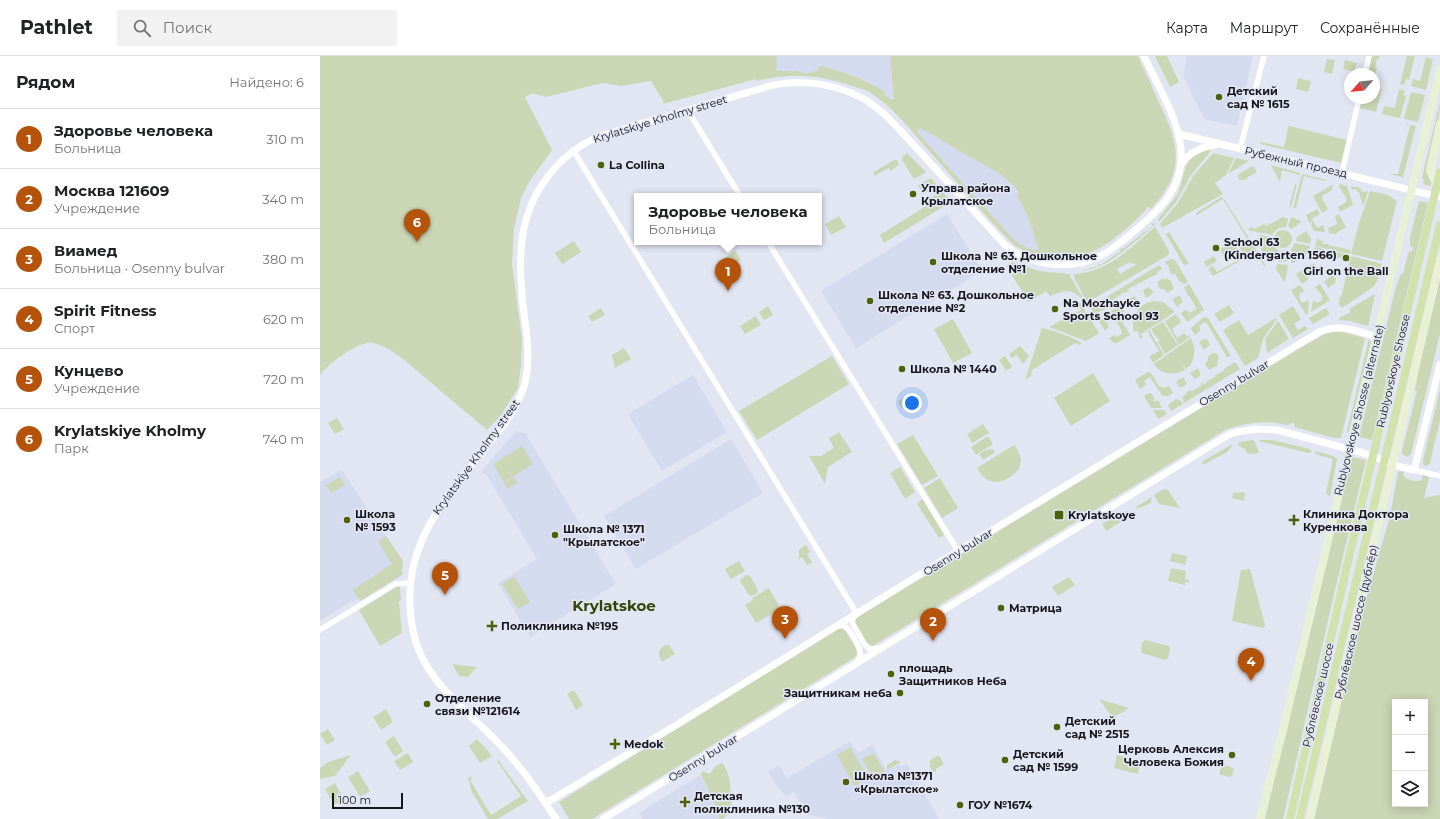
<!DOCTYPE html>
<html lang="ru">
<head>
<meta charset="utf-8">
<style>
  body { margin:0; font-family:Montserrat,sans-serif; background:#f2f2f2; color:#202124 }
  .controls { position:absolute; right:12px; bottom:12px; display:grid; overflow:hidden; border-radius:0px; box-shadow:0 2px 10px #0003 }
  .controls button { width:36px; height:36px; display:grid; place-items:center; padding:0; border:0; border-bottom:1px solid #e0e0e0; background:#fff; color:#202124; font:20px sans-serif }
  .compass { position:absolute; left:1024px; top:12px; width:36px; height:36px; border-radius:50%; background:#fff; box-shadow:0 2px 10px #0003; rotate:243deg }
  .scale { position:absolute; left:12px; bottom:10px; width:71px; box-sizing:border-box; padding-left:4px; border:2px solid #16171c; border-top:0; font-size:11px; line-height:14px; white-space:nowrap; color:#16171c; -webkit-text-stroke:3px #e2e6f3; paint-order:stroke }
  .you { position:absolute; left:592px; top:347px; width:14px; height:14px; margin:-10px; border:3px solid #fff; border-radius:50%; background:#1a73e8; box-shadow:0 0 0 6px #1a73e833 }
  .badge { display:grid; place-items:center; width:26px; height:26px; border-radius:50%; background:#b45309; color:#fff; font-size:13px; font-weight:700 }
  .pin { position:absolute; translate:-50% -33px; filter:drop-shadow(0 1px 2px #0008) }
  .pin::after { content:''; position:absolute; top:21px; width:14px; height:12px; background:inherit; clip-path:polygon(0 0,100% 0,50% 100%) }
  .popup { position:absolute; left:314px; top:137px; width:188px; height:52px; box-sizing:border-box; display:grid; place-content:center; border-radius:0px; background:#fff; filter:drop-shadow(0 1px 3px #0005); font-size:13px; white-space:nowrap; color:#757577 }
  .popup b { font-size:15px; color:#202124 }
  .popup::after { content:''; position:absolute; left:50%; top:100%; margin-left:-8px; border:8px solid transparent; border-top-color:#fff }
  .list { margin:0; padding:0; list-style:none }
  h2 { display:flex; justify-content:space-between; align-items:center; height:52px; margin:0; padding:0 16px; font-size:17px }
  h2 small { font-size:13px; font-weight:400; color:#757577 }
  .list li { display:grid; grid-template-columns:26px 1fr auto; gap:12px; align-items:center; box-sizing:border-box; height:60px; padding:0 16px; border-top:1px solid #e0e0e0 }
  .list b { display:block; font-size:15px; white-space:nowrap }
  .list p { margin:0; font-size:13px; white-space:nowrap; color:#757577 }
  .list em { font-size:13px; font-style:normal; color:#757577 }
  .icon { flex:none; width:22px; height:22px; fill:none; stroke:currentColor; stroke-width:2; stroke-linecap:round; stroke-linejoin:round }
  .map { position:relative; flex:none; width:1120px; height:763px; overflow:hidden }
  header { display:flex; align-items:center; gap:24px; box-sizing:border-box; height:56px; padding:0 20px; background:#fff; border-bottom:1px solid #e0e0e0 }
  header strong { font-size:19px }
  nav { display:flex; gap:22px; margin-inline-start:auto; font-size:14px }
  .search { width:280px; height:36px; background:#f2f2f2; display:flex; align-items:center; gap:10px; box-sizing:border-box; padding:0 14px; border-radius:0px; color:#757577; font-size:15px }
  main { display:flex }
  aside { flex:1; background:#fff }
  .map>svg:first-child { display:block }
  .built { fill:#d4dbef }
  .green { fill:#cbd6b4; fill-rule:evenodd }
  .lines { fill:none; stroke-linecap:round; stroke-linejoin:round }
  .minor { stroke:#fff; stroke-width:5.5 }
  .tertiary { stroke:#fff; stroke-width:7 }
  .secondary { stroke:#e8f1d6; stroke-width:8 }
  .primary { stroke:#d2e2ad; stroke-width:8 }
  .poi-dot { fill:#4d6109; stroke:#e2e6f3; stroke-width:1.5 }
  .labels { text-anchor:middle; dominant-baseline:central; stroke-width:3; stroke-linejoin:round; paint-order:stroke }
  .poi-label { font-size:11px; font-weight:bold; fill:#16171c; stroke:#e2e6f3; text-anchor:start }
  .street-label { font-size:11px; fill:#16171c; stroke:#e2e6f3 }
  .district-label { font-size:15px; font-weight:bold; fill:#354309; stroke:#e2e6f3 }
</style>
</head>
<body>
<header>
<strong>Pathlet</strong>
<div class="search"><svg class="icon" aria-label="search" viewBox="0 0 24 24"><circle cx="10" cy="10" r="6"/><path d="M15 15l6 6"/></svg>Поиск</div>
<nav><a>Карта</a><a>Маршрут</a><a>Сохранённые</a></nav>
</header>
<main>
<aside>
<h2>Рядом<small>Найдено: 6</small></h2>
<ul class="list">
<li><span class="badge">1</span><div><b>Здоровье человека</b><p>Больница</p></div><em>310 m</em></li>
<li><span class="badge">2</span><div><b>Москва 121609</b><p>Учреждение</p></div><em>340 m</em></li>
<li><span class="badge">3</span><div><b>Виамед</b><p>Больница · Osenny bulvar</p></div><em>380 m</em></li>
<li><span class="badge">4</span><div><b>Spirit Fitness</b><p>Спорт</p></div><em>620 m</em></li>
<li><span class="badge">5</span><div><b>Кунцево</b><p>Учреждение</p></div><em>720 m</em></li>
<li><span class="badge">6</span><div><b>Krylatskiye Kholmy</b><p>Парк</p></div><em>740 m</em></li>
</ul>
</aside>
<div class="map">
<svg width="1120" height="763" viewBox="0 0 1120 763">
  <rect width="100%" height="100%" fill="#e2e6f3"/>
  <!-- built -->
  <g class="built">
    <path d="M457,0H570L574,44H572L564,37V35L548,25L527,17L499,10L498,15H494L485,18L478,15H455Z"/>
    <path d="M867,0H933L917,70L884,63L863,20Z"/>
    <path d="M600,72L678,117L692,128L699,138L697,139L708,161L719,194H713L705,191L693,183L597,76Z"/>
    <path d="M627,158L662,215L536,292L501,235Z"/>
    <path d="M373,319L407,376L342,415L308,358Z"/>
    <path d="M196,375L205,377L296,528L210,581L178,527L217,503L168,421L162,415Z"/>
    <path d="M411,383L443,437L316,513L284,460Z"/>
    <path d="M22,414L80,501L75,519L34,546L32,545L0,565V426Z"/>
    <path d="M530,685L538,697L552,689L567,715L579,708L582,711L587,708L619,763H509L488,759L474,736L466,741L460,733H459L448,716L459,709L467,722Z"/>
    <path d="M380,719L404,763H323L319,757Z"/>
  </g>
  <!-- green -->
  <g class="green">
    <path d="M0,0H457L456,15H478L485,18L494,15H498L499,10C525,16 541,21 564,35V38L572,44L574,43L570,0H818C824,14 831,28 837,42C848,66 862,92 853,119C848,132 840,143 831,153L828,151C811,171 781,197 754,202C736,206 710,198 695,190C662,158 634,122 603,88C587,70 571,49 549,36C544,33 538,32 532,30C502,19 469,16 437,25L436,23L343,48L344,46L331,25L302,30L282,27L226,41L218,39L213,37L205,41L232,94L209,126L201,142L194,173L192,208L202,284L201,310L198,332L181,359L167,374C148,358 128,341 109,325C92,311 74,292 53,287C39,284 8,308 0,319ZM600,72L678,117L692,128L699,137L697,139L708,161L719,194C708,195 701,188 693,183L597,76Z"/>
    <path d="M835,0H847L859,26L850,31Z"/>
    <path d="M1052,0H1060L1059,3H1057L1055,12H1057L1055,19L1054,18H1048Z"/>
    <path d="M1087,0H1095L1089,24L1086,23L1084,29L1080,28Z"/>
    <path d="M1106,1L1113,3L1106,34L1091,30L1093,23L1100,25Z"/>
    <path d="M1007,3L1015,4L1012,18L1004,16Z"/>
    <path d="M1025,4L1037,7L1035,13L1040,15L1039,18H1032V15L1023,13Z"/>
    <path d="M978,22L991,25L988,36L976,33Z"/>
    <path d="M1054,32L1062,33L1056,56L1040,52L1042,42H1054Z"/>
    <path d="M1079,33L1085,35L1083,39L1086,40L1080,62L1062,58L1064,50L1075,52Z"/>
    <path d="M1091,36L1105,39L1098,66L1084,63Z"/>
    <path d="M1120,45C1120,68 1111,87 1109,108C1108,116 1112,123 1111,130L1105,129L1103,126L1104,123L1102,122Z"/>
    <path d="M969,68V70L1027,84L1021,107L940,88L941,86L964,91Z"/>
    <path d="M1085,68L1096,70L1083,121L1069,118H1078L1090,70Z"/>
    <path d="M891,92L890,96L871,119L856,146L839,166L838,163L858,138L866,110L871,101Z"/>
    <path d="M587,97L606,116L594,123L582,104L583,100Z"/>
    <path d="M893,97L914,102L906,119L895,127L903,138L842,172L840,168L858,147L873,120Z"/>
    <path d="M916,102L929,105L908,118Z"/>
    <path d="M574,104H577L579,109L570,115L569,112L554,120V116Z"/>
    <path d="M951,109L980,117L971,151H969L975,128L977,129L979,119L962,114L960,126Z"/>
    <path d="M933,110L937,116L928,121L926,124H919L918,120L919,118Z"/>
    <path d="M982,118L1006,124L1005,125L984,120L976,152H973Z"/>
    <path d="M611,122L618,130L603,138L598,129Z"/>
    <path d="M1019,128L1027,130L1033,149L1020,156L1018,151L1025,147L1027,144L1019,130Z"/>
    <path d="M1012,129H1013L1012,134L1002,140L1003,142L1002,143L1008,153L1002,157L993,140Z"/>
    <path d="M1031,130L1041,132V135L1046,136L1048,135L1043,151L1039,136H1037L1036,133L1032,134Z"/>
    <path d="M622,135L631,146L564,187L560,179L606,150L604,146Z"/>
    <path d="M1050,135L1068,139L1077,145L1062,205L1031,198L1039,167Z"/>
    <path d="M901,141L905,144L946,210H944L937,199L932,202L933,203L930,205L925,201L915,183L916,182L922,191L929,186L903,143L877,159L876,157Z"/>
    <path d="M1099,145L1108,147L1052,384L1039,381L1076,231L1081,218H1083L1089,195L1092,196L1093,191L1090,190V182Z"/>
    <path d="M997,153L1000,158L993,162L990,168L986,159Z"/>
    <path d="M1019,158L1026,171L1015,178L1009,177L1008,172L1017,168L1015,160Z"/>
    <path d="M519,160L526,171L511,179L505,168Z"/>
    <path d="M963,161L968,163L966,171L958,172L952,179L928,174L932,170L934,173L944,168L946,170Z"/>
    <path d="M971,161L981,165V166L972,173L968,171Z"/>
    <path d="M993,164L997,172L1003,169L1005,176L994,175L991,169Z"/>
    <path d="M834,167L835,169C816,184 787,214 761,215L778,210V208H779L780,209L801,195L800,193L802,192L803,193L823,177V175L825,176L833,170L831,168Z"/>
    <path d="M835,171L849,195V198L847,200L768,246L766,245L754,221V218C789,216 810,192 835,171ZM808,207L817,208L800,218L797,213Z"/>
    <circle cx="963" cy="183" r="9"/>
    <path d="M986,175L991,183L990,188L976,185L977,181Z"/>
    <path d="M849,176L869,208L864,209L846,178Z"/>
    <path d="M939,179L951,181L952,189L959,195L956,205C943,203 938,191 939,179Z"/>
    <path d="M998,182L999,184L1003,185L1002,188H1008V189L1031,194L1030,198L995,190L997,183Z"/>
    <path d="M254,185L261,196L242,208L235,197Z"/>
    <path d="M913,186L923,203L893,220L888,213L893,210L897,216L920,203L917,197L906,203L900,193Z"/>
    <path d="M975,187L990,190L986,199L973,207H971V193Z"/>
    <path d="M995,191L1029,199L1028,204L998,196V199L993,198Z"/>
    <path d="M969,194L968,205L958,206L961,195Z"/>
    <path d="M415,195L421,204L405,214L400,205Z"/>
    <path d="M894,200L897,205L887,211L884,206Z"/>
    <path d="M1031,200L1062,208L1057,226L1053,231L1022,252L1018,246L1020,245L1019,242L1022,238Z"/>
    <path d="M851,203L855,204L868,226L864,228L860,225H859L855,217L852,219L849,214L850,213L845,206Z"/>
    <path d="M692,206L719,215L749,218L764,244C749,232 746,234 730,240L726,235L709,246L686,210Z"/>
    <path d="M994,207L995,215L994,213L992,214V213L985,217L988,224L982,228L976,218Z"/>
    <path d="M957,208L968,209L965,227L956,213Z"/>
    <path d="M839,209L842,213L837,216V218L808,233L809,235L805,237L804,236L790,246L789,245L784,248L787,252L775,258L771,252L772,250Z"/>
    <path d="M1009,212L1016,223L1015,227L1008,232L1004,225L1009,222L1008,221L1009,220L1006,214Z"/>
    <path d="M844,222V224L847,222L848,224H850L854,232L848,237L844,233H840L837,226Z"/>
    <path d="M1120,222V278L1091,398L1087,401L1082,398V395L1097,335H1095L1098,316Z"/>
    <path d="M869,228L884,254L867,266L861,257L866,254L870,257L876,253L875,251H876L869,240H868L864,231Z"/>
    <path d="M1000,228L1010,244L991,256L993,244L997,247L1002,244L1001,242L1003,241L995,231Z"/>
    <path d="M980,229L984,235L979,238L980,240L979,241L982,247L989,244L988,258L986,259L971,234Z"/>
    <path d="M829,231L834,237L826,242L823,234Z"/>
    <path d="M1055,238L1048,270L1030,265L1020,264L1019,262L1031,256L1029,253Z"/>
    <path d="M814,240L819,246L811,251L808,244Z"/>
    <path d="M858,240H860L863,246L857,251L852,243Z"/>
    <path d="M754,241L761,248L779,277L766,285L729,271L761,254Z"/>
    <path d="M834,245L843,246L855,256L821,278L823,281L820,283L818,275L814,276C810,261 819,247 834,245Z"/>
    <path d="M801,249L805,255L801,258V264L810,279L797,287H794L789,282L795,279L796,281L802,278L801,276L802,275L796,265H794L790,256Z"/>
    <path d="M909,249L914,257L900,266L894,258Z"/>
    <path d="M448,250L453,259L444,264L439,256Z"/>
    <path d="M973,250L981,263L974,268L978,274L985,270L988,273L973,282L959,259Z"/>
    <path d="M281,252L285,259L272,266L268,260Z"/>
    <path d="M1006,252L1010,258L993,268L989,262Z"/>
    <path d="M856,258L861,266L852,273L857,282L864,277L867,281L869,279L870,281L859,289L845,265Z"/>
    <path d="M436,260L441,269L425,278L420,270Z"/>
    <path d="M781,261L783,264L785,263L789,271L785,275L778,263Z"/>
    <path d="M884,261L888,262L911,300L907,301L886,266L879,270L881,274L875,279L871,273L872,271Z"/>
    <path d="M956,262L957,263L943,283L938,302L925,310L903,274L919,264L928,279Z"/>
    <path d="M633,263L652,297L633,307L614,273Z"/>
    <path d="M958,265L969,283L947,297L945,283Z"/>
    <path d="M843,266L858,289L845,298L838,286L840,284L837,282L831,273Z"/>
    <path d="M722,272C736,275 750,280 762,287L759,289L755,287L712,314L711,320L705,324Z"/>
    <path d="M829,274L844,299L833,307L830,302V300L839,295L829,279H830L828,275Z"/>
    <path d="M1018,275L1023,276L1045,282L1021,382H1014L975,371L974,367H972L968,369C947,364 926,366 905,374L553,590L548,589L534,566L537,561L985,289L1007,277Z"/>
    <path d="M871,282C876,293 876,306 866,313L860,305L865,314C854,320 841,319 834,308Z"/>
    <path d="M884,283H887L890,289L884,294L879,286Z"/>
    <path d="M1049,283L1051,286L1028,378L1027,375Z"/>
    <path d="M700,290L709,300L703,308L697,299L692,302L689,298Z"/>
    <path d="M304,292L311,303L295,312L292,299Z"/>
    <path d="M893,297H896L899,302L897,307L898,309L889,314L885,308L888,304V300Z"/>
    <path d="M512,300L529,328L437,384L419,355Z"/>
    <path d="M685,300L692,311L686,315L679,304Z"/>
    <path d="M915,306L920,313L864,347L862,341L867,338L866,336L871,334L872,335L882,329L881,328L883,326L884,329L886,328V326L896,320L895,319L904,315V313Z"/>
    <path d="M878,312L881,319L875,323L870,317Z"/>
    <path d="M828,316L831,317L839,330L844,332L849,330L853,337L846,341L845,339L843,341L830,321L824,325L826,329L820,333L815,324Z"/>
    <path d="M773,317L790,345L751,370L734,342Z"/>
    <path d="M863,321L867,328L860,332L856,326Z"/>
    <path d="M1120,334V364L1110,407L1109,409L1105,410L1103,408V404Z"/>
    <path d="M829,337H831L835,343L833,344L835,346L838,344L842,352H831L824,340Z"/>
    <path d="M589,338L590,339L582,353L578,345Z"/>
    <path d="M856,343L860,344L863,348L851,355L848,349Z"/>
    <path d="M833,354H844L847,358L838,363Z"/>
    <path d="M17,362L24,373L15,378L8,367Z"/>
    <path d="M663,368L669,377L652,387L647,378Z"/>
    <path d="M519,376L532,396L508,411L505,428L489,400H501L514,392L509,382Z"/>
    <path d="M593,379L618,420L602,429L577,388Z"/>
    <path d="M668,380L673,388L656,399L651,391Z"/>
    <path d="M934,384L939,397L928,398L925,393L918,389L919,386Z"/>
    <path d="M940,384H952L990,393L992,396L989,397L942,386L939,385Z"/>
    <path d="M694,389C697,393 700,398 701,403C701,411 697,417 690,421C676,430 665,427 657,412Z"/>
    <path d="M911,389H913L907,396L885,408H882L883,405Z"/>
    <path d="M202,390L213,408L184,426L173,408Z"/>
    <path d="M672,393L675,395L674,397L663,404L659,398L666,394Z"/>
    <path d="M996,395L1013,400L1017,403L1010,441L1006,437L1013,403L995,398Z"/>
    <path d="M1032,401L1046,404L1014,538L963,763H945L1031,402Z"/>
    <path d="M580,411L595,436L585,443L570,417Z"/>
    <path d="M1084,415L1083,419C1088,425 1094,426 1102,424L1103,419L1109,421L1104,443L1108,441L1120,439V763H994L1024,634L1028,623L1036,579L1070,460L1078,416ZM1075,646H1105V748H1075Z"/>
    <path d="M20,421L25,429L11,437L6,429Z"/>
    <path d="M194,421L197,427L187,433L184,427Z"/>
    <path d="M620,422L638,452L622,462L604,432Z"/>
    <path d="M844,433L848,434L860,452L839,448L834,439Z"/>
    <path d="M925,436L924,445L912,442L913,437Z"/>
    <path d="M832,441L831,447L817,453L816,451Z"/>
    <path d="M601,444H603L624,479L619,482L597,448Z"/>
    <path d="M807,455L810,460L786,475L782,468Z"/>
    <path d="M66,480L83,505L82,519L40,545L33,534L72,508L58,485Z"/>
    <path d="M486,489L490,496L487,498L492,506L487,509L482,501L479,503V494Z"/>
    <path d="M852,497L867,500L865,509L850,505Z"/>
    <path d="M419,505L425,515L411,523L405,513Z"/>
    <path d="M851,512L866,515L865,523L869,524L868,527L865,526V529L848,525Z"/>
    <path d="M930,513L945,569L943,572L912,565L921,514Z"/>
    <path d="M426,519L430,520L438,534L437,537L432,540L429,539L420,525L421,523Z"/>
    <path d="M194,520L210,546L198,553L182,528Z"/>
    <path d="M749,521L755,529L738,540L732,531Z"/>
    <path d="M78,530H80L81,544L79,546L82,577L60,590L39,554Z"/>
    <path d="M449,532L461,553L436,567L425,549L433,544L432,542Z"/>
    <path d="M519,572L525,574L537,594V598L534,602L272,763H249L239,746Z"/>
    <path d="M825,584L849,590L850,594L848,602L845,604L822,597C820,594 821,586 825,584Z"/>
    <path d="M345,589H349L355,598L342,606C338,599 337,594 345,589Z"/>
    <path d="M132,608L157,611L148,621L139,620Z"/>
    <path d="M254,634L263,649L256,654L247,638Z"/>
    <path d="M779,643L809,652L793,662Z"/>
    <path d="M66,653L73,666L61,674L53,661Z"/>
    <path d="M8,673L15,684L7,689L0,678Z"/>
    <path d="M74,680L83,695L75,701L65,686Z"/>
    <path d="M157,683L172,700L160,707L149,690Z"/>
    <path d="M530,691L548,722L535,730L517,699Z"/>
    <path d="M88,697L93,706L80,714L74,705Z"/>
    <path d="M554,697L565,717L554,723L542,703Z"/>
    <path d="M31,699L15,720L0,723V712L8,706Z"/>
    <path d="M619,699L624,708L616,713V715L613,717L609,710L611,709L609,705Z"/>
    <path d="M797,699L821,705L818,718L794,712Z"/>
    <path d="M178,704L208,745L177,763H168L152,736L148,722L151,720L152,723L150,724L171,759L201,740L177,705Z"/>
    <path d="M575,704L581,706L567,714V709Z"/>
    <path d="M402,707C412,717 411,742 412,756L402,763H399C401,755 385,728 381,719L382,715L390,718C393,713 395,709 402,707Z"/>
    <path d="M903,709L914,712L912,720L910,721L899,718L901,711Z"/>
    <path d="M38,715L50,735L40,741L28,721Z"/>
    <path d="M15,727L24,743L14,749L5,733Z"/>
  </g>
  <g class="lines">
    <!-- minor -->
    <g class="minor">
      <path d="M1045,18L1049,0"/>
      <path d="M367,53L420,140"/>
      <path d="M920,93L944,0"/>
      <path d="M253,94L537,558"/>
      <path d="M1022,117L1039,42"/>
      <path d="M448,186L638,495"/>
      <path d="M1094,414L1120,420"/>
      <path d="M536,558L532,565L533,568L545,589L550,593L560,592"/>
      <path d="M518,570L523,569C529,572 540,590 540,597C541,601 539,603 537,606"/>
      <path d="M0,574L75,528L90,527"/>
    </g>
    <!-- tertiary -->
    <g class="tertiary">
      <path d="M859,78L1120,141"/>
      <path d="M861,109C869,96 881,91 895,89"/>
      <path d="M226,747L353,671L638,495L999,276C1021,267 1036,275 1057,281"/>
      <path d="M236,763C220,738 203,713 183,692C150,655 103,627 93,575C77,495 120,450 166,391C178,376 192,360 200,341C212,315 208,285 204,258C198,208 196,160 229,119C244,100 261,87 283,79L453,29C483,23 517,28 544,43C565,55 584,79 601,97C629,128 657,158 685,189C710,210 750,215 780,200C794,193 806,182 819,171C840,153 859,135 861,105C864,70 838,31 824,0"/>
      <path d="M283,763L908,379L917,376L935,373L957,374L1051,399L1073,409L1094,414L1120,308"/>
    </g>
    <!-- secondary -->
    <g class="secondary">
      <path d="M1120,68L1110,114L1113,122L1120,128"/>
      <path d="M940,763L962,678L1120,14"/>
      <path d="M990,763L1120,205"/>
    </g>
    <!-- primary -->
    <g class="primary">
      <path d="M970,763L1026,514L1120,116"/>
      <path d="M980,763L1120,169"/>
    </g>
  </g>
  <!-- markers -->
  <g class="poi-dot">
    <circle cx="899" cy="41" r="4"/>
    <circle cx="281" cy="109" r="4"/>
    <circle cx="593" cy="138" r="4"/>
    <circle cx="896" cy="192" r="4"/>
    <circle cx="1026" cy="202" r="4"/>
    <circle cx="613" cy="206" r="4"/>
    <circle cx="550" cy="245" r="4"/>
    <circle cx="735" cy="253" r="4"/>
    <circle cx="582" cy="313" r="4"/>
    <rect x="734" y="454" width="10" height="10" rx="2"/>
    <circle cx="27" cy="464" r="4"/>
    <path d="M972 458h4v4h4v4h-4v4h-4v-4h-4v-4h4z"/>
    <circle cx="235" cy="479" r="4"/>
    <circle cx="681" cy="552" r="4"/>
    <path d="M170 564h4v4h4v4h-4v4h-4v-4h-4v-4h4z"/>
    <circle cx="571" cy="618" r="4"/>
    <circle cx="580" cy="637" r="4"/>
    <circle cx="107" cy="648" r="4"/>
    <circle cx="737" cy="671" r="4"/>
    <path d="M293 682h4v4h4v4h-4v4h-4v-4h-4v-4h4z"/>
    <circle cx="912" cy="699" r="4"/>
    <circle cx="685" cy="704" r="4"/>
    <circle cx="526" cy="726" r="4"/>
    <path d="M363 740h4v4h4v4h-4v4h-4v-4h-4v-4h4z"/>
    <circle cx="640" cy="749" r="4"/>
  </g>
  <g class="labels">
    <!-- poi labels -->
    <g class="poi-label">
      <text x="907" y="35">Детский<tspan x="907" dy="13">сад № 1615</tspan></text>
      <text x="289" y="109">La Collina</text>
      <text x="601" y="132">Управа района<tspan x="601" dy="13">Крылатское</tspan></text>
      <text x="904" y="186">School 63<tspan x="904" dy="13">(Kindergarten 1566)</tspan></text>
      <text x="621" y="200">Школа № 63. Дошкольное<tspan x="621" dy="13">отделение №1</tspan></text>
      <text x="1026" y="215" text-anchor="middle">Girl on the Ball</text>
      <text x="558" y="239">Школа № 63. Дошкольное<tspan x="558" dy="13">отделение №2</tspan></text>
      <text x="743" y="247">Na Mozhayke<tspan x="743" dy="13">Sports School 93</tspan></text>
      <text x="590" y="313">Школа № 1440</text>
      <text x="35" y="458">Школа<tspan x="35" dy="13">№ 1593</tspan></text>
      <text x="983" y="458">Клиника Доктора<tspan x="983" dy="13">Куренкова</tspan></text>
      <text x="748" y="459">Krylatskoye</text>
      <text x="243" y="473">Школа № 1371<tspan x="243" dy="13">"Крылатское"</tspan></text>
      <text x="689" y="552">Матрица</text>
      <text x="181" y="570">Поликлиника №195</text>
      <text x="579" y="612">площадь<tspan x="579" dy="13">Защитников Неба</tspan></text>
      <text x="572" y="637" text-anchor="end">Защитникам неба</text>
      <text x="115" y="642">Отделение<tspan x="115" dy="13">связи №121614</tspan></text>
      <text x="745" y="665">Детский<tspan x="745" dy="13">сад № 2515</tspan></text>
      <text x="304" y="688">Medok</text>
      <text x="904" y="693" text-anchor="end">Церковь Алексия<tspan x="904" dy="13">Человека Божия</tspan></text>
      <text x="693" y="698">Детский<tspan x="693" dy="13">сад № 1599</tspan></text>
      <text x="534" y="720">Школа №1371<tspan x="534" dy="13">«Крылатское»</tspan></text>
      <text x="374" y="740">Детская<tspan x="374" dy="13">поликлиника №130</tspan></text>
      <text x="648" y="749">ГОУ №1674</text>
    </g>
    <!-- street labels -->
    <g class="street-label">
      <text transform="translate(340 63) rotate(-17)">Krylatskiye Kholmy street</text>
      <text transform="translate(976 106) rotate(13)">Рубежный проезд</text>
      <text transform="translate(1073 315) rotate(-77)">Rublyovskoye Shosse</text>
      <text transform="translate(914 327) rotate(-31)">Osenny bulvar</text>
      <text transform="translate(1039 354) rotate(-76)">Rublyovskoye Shosse (alternate)</text>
      <text transform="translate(156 401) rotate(-54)">Krylatskiye Kholmy street</text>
      <text transform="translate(638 496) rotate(-32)">Osenny bulvar</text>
      <text transform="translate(1036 566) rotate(-77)">Рублёвское шоссе (дублёр)</text>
      <text transform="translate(998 639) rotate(-77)">Рублёвское шоссе</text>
      <text transform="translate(383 702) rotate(-32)">Osenny bulvar</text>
    </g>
    <!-- district labels -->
    <g class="district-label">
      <text x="294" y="549">Krylatskoe</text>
    </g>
  </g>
</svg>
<div class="controls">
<button>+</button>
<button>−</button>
<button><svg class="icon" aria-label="layers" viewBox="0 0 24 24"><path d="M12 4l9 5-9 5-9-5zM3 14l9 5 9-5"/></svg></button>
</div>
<svg class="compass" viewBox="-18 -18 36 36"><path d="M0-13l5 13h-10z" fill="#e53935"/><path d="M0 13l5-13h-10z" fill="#757577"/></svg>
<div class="scale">100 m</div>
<div class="you"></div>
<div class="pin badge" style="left:408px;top:235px">1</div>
<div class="popup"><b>Здоровье человека</b>Больница</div>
<div class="pin badge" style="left:613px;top:585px">2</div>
<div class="pin badge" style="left:465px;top:583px">3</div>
<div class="pin badge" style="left:931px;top:625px">4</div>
<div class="pin badge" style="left:125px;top:539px">5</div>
<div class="pin badge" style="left:97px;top:186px">6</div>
</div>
</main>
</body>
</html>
